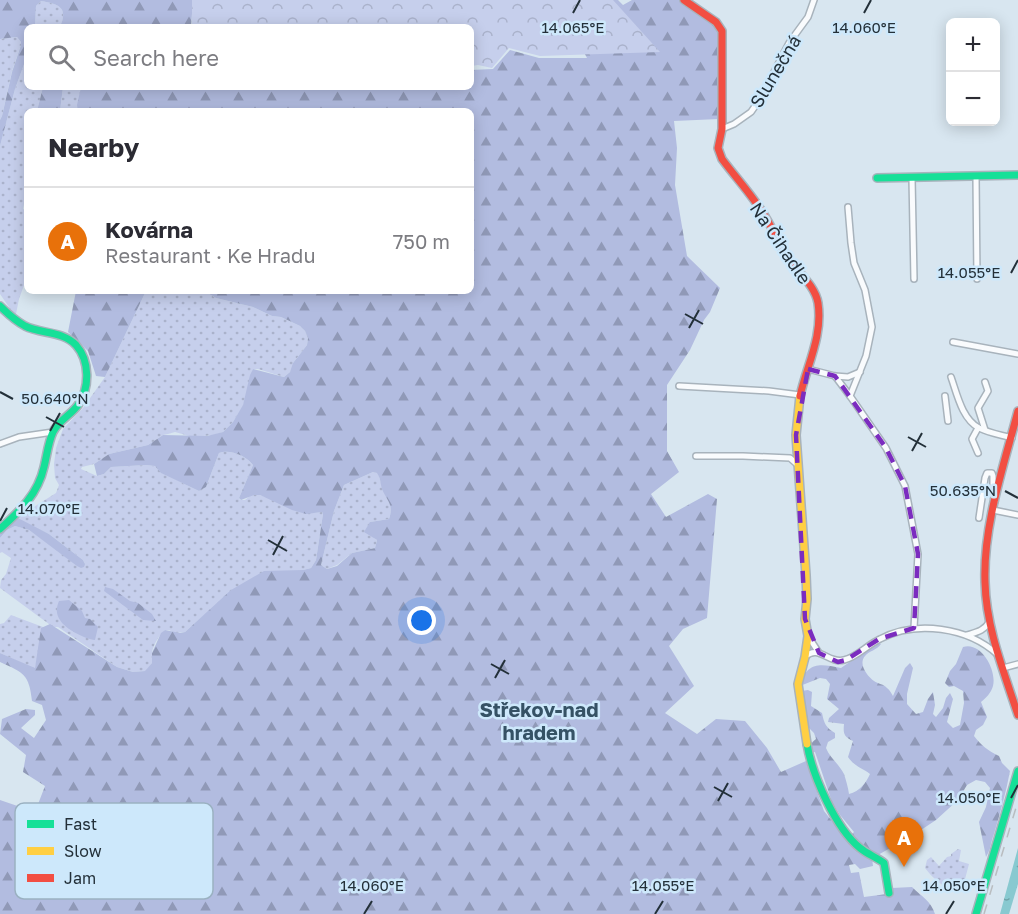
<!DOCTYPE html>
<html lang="en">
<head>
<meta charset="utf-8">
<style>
  body { margin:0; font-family:"Golos Text",sans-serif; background:#f7f7f7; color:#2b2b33 }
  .controls { position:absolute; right:18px; top:18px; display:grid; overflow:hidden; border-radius:9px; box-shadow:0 3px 15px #0003 }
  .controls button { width:54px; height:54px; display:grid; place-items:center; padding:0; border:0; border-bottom:2px solid #e1e1e2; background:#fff; color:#2b2b33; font:30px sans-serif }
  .you { position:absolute; left:422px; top:621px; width:21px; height:21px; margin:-15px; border:4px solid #fff; border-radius:50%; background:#1a73e8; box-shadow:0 0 0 9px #1a73e833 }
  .badge { display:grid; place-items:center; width:39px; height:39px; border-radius:50%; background:#627079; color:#fff; font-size:20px; font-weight:700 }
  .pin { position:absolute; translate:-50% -50px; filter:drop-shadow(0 2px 3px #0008) }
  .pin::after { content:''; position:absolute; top:32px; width:21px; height:18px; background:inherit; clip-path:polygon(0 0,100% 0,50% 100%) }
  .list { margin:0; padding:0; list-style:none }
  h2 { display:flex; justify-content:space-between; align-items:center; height:78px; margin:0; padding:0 24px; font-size:26px }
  h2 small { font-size:20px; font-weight:400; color:#7c7c81 }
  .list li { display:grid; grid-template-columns:39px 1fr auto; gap:18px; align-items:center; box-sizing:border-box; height:108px; padding:0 24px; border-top:2px solid #e1e1e2 }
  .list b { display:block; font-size:22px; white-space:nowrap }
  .list p { margin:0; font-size:20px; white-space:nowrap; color:#7c7c81 }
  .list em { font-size:20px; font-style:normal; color:#7c7c81 }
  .icon { flex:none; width:33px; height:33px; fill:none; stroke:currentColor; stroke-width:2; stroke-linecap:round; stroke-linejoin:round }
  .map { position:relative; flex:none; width:1018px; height:914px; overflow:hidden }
  .search { position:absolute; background:#fff; box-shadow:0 3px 15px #0003; left:24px; top:24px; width:450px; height:66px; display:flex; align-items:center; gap:15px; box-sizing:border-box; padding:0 21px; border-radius:9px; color:#7c7c81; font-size:22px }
  .panel { position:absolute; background:#fff; box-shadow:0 3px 15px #0003; left:24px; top:108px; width:450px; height:186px; border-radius:9px }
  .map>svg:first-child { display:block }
  .grass { fill:url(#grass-dots) }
  .forest { fill:url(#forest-firs); fill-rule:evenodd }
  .park { fill:url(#park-crowns) }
  .water { fill:url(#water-ripples) }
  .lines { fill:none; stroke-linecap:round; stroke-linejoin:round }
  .street-casing { stroke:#a8b3bc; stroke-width:8 }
  .fast-casing { stroke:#a8b3bc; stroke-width:10 }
  .slow-casing { stroke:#a8b3bc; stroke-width:10 }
  .jam-casing { stroke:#a8b3bc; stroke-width:10 }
  .street { stroke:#f9fbfd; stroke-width:5 }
  .fast { stroke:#16e098; stroke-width:7 }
  .slow { stroke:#ffcf43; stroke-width:7 }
  .jam { stroke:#f24e42; stroke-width:7 }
  .rail { stroke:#b9bdc0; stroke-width:1.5; stroke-dasharray:10 10; stroke-linecap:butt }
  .marked { fill:none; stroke:#7b2cbf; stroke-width:4.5; stroke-dasharray:12 8; stroke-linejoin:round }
  .ticks { fill:none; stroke:#233039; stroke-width:2 }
  .labels { text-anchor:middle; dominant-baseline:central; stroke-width:5; stroke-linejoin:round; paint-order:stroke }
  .street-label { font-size:18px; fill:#233039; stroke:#cde8fb }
  .neighbourhood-label { font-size:20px; font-weight:bold; fill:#355265; stroke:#cde8fb }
  .key { fill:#cde8fb; stroke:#9ab1c1; stroke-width:1.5 }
  .key-label { font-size:16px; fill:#233039 }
  .ticks-label { font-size:15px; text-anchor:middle; fill:#233039; stroke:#cde8fb; stroke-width:5; stroke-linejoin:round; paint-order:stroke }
</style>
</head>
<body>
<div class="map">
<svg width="1018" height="914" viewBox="0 0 1018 914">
  <defs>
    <pattern id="grass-dots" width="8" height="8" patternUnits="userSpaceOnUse" patternTransform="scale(1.5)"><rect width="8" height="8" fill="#c6cfec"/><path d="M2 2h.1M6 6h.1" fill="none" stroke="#aab2cb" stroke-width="1.8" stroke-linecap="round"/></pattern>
    <pattern id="forest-firs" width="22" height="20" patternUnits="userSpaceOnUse" patternTransform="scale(1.5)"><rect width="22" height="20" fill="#b2bce0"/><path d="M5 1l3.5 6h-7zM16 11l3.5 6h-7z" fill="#9099b7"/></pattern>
    <pattern id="park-crowns" width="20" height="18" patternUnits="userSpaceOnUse" patternTransform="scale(1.5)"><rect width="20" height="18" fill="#c6cfec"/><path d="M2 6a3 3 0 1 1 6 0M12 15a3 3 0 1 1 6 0" fill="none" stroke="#aab2cb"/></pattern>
    <pattern id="water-ripples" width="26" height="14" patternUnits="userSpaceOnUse" patternTransform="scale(1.5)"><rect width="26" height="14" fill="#88c9d0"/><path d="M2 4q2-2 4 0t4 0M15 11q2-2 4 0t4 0" fill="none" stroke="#6fa4aa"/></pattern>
  </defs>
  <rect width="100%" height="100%" fill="#d8e6f0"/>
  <!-- grass -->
  <g class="grass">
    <path d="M41,1C58,4 69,7 60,27H35L36,6Z"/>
    <path d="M17,37L21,42V45L12,71L2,116L0,120V39Z"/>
    <path d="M27,56V87H43L37,111H27V189L23,209L27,211V277L19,299L16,314L13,313L0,294V146L15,89Z"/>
    <path d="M63,87H81L78,105V111H60Z"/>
    <path d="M146,291H204L216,298L253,307L272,316L281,317L300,326L305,331L308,338L307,345L293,363V367L290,372L284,377L258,369H253L243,406L233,422L223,432L214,435L193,437L175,432L168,434L163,435L148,445L109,454L94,464L82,467L81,469L97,476L104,474L111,467L146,465L155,466L162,473L199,491L206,487L219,453C230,449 246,456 253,465L239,498L240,500H245L251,495H260L309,513L322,512L323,514L316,560L311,568L303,570L203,616L185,632L175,633L169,630H165C159,635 154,644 152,652C152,656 153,659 152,663C151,665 147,669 146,671L133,672L117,667L58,627H53L0,588L1,580L6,574L11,558L2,552L0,553V538L7,530L15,526L29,530L43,540L85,564L83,560L49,534L19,520L18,517L56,493L59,485L55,478L54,464L56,448L63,429L83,408L105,377Z"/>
    <path d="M373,472L378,473C380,479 381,483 383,489C387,501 394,504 389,519L370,522L374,538L377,540L375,548L352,553L337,565L327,569L321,565L334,511L344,485Z"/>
    <path d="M11,615L43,627L35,669L0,653V624L4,623Z"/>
    <path d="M958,849L961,850L959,861L969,864L964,883L960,885L952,883L945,887C937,881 931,876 925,868L927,860L931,857L939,866L947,857L951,856V854Z"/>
  </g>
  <!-- forest -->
  <g class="forest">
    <path d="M0,0H193L191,27H60C69,7 58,4 41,1L36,6L35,27H27V56L15,89L0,146V120L2,116L12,72L21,45V42L17,37L0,39Z"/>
    <path d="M320,0H618L623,5L632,0H680L715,25L720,40L719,119L674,121L677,148L675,185L687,256L720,288L710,312L704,320L690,350L667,385V451L679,472L651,494L666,517L708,494L717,499L707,618L683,629L669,646L694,686L665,713L697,734L716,719L745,721L767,748L781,772L806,761L824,811L848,841L859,852L872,858L873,866L860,869L855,864L849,865L851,873L859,872L864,897L887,894L892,888L912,887C921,896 931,901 935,914H0V800L35,812L45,786L23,772L26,755L0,734L2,719L26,709L35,710V715L21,728L34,738L46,720L42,705L32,701C29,674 24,673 0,662V653L35,668L41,628L50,624L117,667L133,672L145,671L152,663V653L161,633L165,630L180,633L185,632L231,590L264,571L303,570L311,568L316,560L323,514L322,512L306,514L292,510L260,495H254L241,500L239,498L253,465C246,456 230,449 219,453L206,487L199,491L161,473L155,466L146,465L111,467L104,474L97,476L94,464L109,454L148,445L163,435L207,436L223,432L233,422L243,405L250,375L253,369L284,377L290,372L293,363L307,345L308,338L305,331L300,326L281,317L272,316L253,307L216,298L204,291H471V111H78L77,105L81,87H471V70L493,69L510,50L539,58H587L570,26ZM373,472L377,473C381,479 380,483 382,489C387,501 394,504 389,519L370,522L364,532L377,540L375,548L352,553L337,566L327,569L321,565L334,511L344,485Z"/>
    <path d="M43,87H63L60,111H37Z"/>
    <path d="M76,291H146L105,377L96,376L88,351L68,332Z"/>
    <path d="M14,516L49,534L83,560L85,564L84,567L81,568L77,566L29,530L15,526L7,530L0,538V529Z"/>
    <path d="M105,587L113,589L130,601L138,603L152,614L156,621L143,620L104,591Z"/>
    <path d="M69,600L82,611L85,618L90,619L98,627L95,640C85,639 65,629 60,620C56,614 56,608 59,601Z"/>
    <path d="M877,643L881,644C877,650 869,651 865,656C858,664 867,676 874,681C878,684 884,684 887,688C890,690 891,693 893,696L905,668L910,663L913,668L907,694V704L916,714L923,712L928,699L933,692L935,705L933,714L936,717L943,708L946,698L950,693L953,699L947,722L953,728L960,725L964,703L963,691L954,686L949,687L945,683L950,671L956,664L963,647C981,641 997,670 993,686C991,693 986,698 981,702L987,717L983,725L976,730L974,736C981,745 988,751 999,756L1002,763L1010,771C1006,793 1000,813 994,834C990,844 992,847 986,857L979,822L986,807L990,788L985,782L976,780L967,785L958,800L936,820L918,832L878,855L861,846L851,835L854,832L840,815L832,802L815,752L810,753V744L816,739L814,733L809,728L801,691L808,690L812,692L811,706L822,713C824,723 826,728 835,733V738L828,742L826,748C830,758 839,764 844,774C846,780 848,787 849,794C860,791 866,783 870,774C861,767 855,767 848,757L853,741C844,737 843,734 844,724L828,722L829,718L839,709L827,699L830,684L826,679L820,678L800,686C807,661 820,664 841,668Z"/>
  </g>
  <!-- park -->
  <path class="park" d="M192,0H613L660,52L540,56L509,48L492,68L478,65L471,66V27H192Z"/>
  <!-- water -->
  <path class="water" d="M1018,848V884L1009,914H1000Z"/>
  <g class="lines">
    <!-- street casing -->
    <g class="street-casing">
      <g id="street">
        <path d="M722,129L734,124L751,112L760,99L789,43L808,17L814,0"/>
        <path d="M976,176L977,279"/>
        <path d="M912,178L914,279"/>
        <path d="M848,207L851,243L854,263L865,290L872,327L866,356L850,396L886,448L905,486L918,554L914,628"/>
        <path d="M953,342L1018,354"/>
        <path d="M808,369L835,376L848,377L860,372"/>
        <path d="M835,376L850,396"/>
        <path d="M951,377C957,394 962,419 979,428C989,433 1002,435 1012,438"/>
        <path d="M985,382L988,391L978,408L985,430"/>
        <path d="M679,386L769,391L800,395"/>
        <path d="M945,396L948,421"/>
        <path d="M0,444L19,437L53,432"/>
        <path d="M978,453L972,439L978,428"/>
        <path d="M696,456H743L790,458L798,465"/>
        <path d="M993,510L1018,515"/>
        <path d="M979,518L985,478L987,473H992L993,476V496L995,501"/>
        <path d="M967,635C977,632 984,631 990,621"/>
        <path d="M808,636L819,653"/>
        <path d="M805,657C819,644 828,664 844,660C857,657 867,645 880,639C916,620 968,627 998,655"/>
        <path d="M1003,668L1018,664"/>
      </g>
    </g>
    <!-- fast casing -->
    <g class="fast-casing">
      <g id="fast">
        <path d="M877,178L1018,175"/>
        <path d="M0,306C7,313 16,321 25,326C41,334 63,331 76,345C90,361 90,388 78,405C71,415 59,420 53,432C48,443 47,455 44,467C38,494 20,511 0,529"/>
        <path d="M807,744C812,775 836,829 860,848C867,854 876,857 884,863L889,893"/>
        <path d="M976,914L1018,771"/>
      </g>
    </g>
    <!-- slow casing -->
    <g class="slow-casing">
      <path id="slow" d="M800,396L796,435L806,575L807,599L805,619L808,636L805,657L798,684L807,744"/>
    </g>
    <!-- jam casing -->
    <g class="jam-casing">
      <g id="jam">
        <path d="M684,0L716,22L722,31V129L718,148L722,159C736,178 754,197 766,218C774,231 779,245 788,258C797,272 815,285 818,303C823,336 807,365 800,396"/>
        <path d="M1018,411C1004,465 983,525 985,582C986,628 1004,672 1018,715"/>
      </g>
    </g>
    <!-- street -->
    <use href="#street" class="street"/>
    <!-- fast -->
    <use href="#fast" class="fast"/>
    <!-- slow -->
    <use href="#slow" class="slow"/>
    <!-- jam -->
    <use href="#jam" class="jam"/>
    <!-- rail -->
    <path class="rail" d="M984,914L1018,801"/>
  </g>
  <!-- marked area -->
  <path class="marked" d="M808,369L835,376L886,448L905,486L918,554L914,628L879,639L846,660L838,662L819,653L805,619L796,435Z"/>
  <!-- ticks -->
  <path class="ticks" d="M573,13L580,0M864,13L871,0M1011,273L1018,260M685,314L703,324M689,328L699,310M0,392L13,399M46,417L64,427M50,431L60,413M908,437L926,447M912,451L922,433M1005,491L1018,498M0,521L7,508M268,540L287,551M273,555L283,536M491,664L509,674M495,678L505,660M714,787L732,797M1011,798L1018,785M718,801L728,783M364,914L372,901M655,914L663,901M946,914L954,901"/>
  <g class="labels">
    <!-- street labels -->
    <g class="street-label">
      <text transform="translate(775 71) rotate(-59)">Slunečná</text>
      <text transform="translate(781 243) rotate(56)">Na Čihadle</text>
    </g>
    <!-- neighbourhood labels -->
    <g class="neighbourhood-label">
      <text x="539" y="709">Střekov-nad<tspan x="539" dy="23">hradem</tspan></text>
    </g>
  </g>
  <!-- legend -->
  <rect x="15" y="803" width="198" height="96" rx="9" class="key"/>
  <rect x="27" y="820" width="27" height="8" fill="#16e098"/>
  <rect x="27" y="847" width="27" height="8" fill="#ffcf43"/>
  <rect x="27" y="874" width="27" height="8" fill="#f24e42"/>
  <g class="key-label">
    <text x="64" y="830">Fast</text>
    <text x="64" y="857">Slow</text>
    <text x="64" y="884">Jam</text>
  </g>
  <g class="ticks-label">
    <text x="573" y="33">14.065°E</text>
    <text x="864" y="33">14.060°E</text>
    <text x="969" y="278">14.055°E</text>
    <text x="55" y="404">50.640°N</text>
    <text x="963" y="496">50.635°N</text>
    <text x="49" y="514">14.070°E</text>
    <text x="969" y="803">14.050°E</text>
    <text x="372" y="891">14.060°E</text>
    <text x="663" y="891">14.055°E</text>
    <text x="954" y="891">14.050°E</text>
  </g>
</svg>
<div class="controls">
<button>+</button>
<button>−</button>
</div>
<div class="you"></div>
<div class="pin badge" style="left:904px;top:867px;background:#e8710a">A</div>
<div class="search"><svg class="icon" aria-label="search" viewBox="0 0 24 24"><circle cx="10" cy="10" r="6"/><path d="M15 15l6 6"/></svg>Search here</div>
<section class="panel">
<h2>Nearby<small></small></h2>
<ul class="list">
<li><span class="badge" style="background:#e8710a">A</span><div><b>Kovárna</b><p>Restaurant · Ke Hradu</p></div><em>750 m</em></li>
</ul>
</section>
</div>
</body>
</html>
